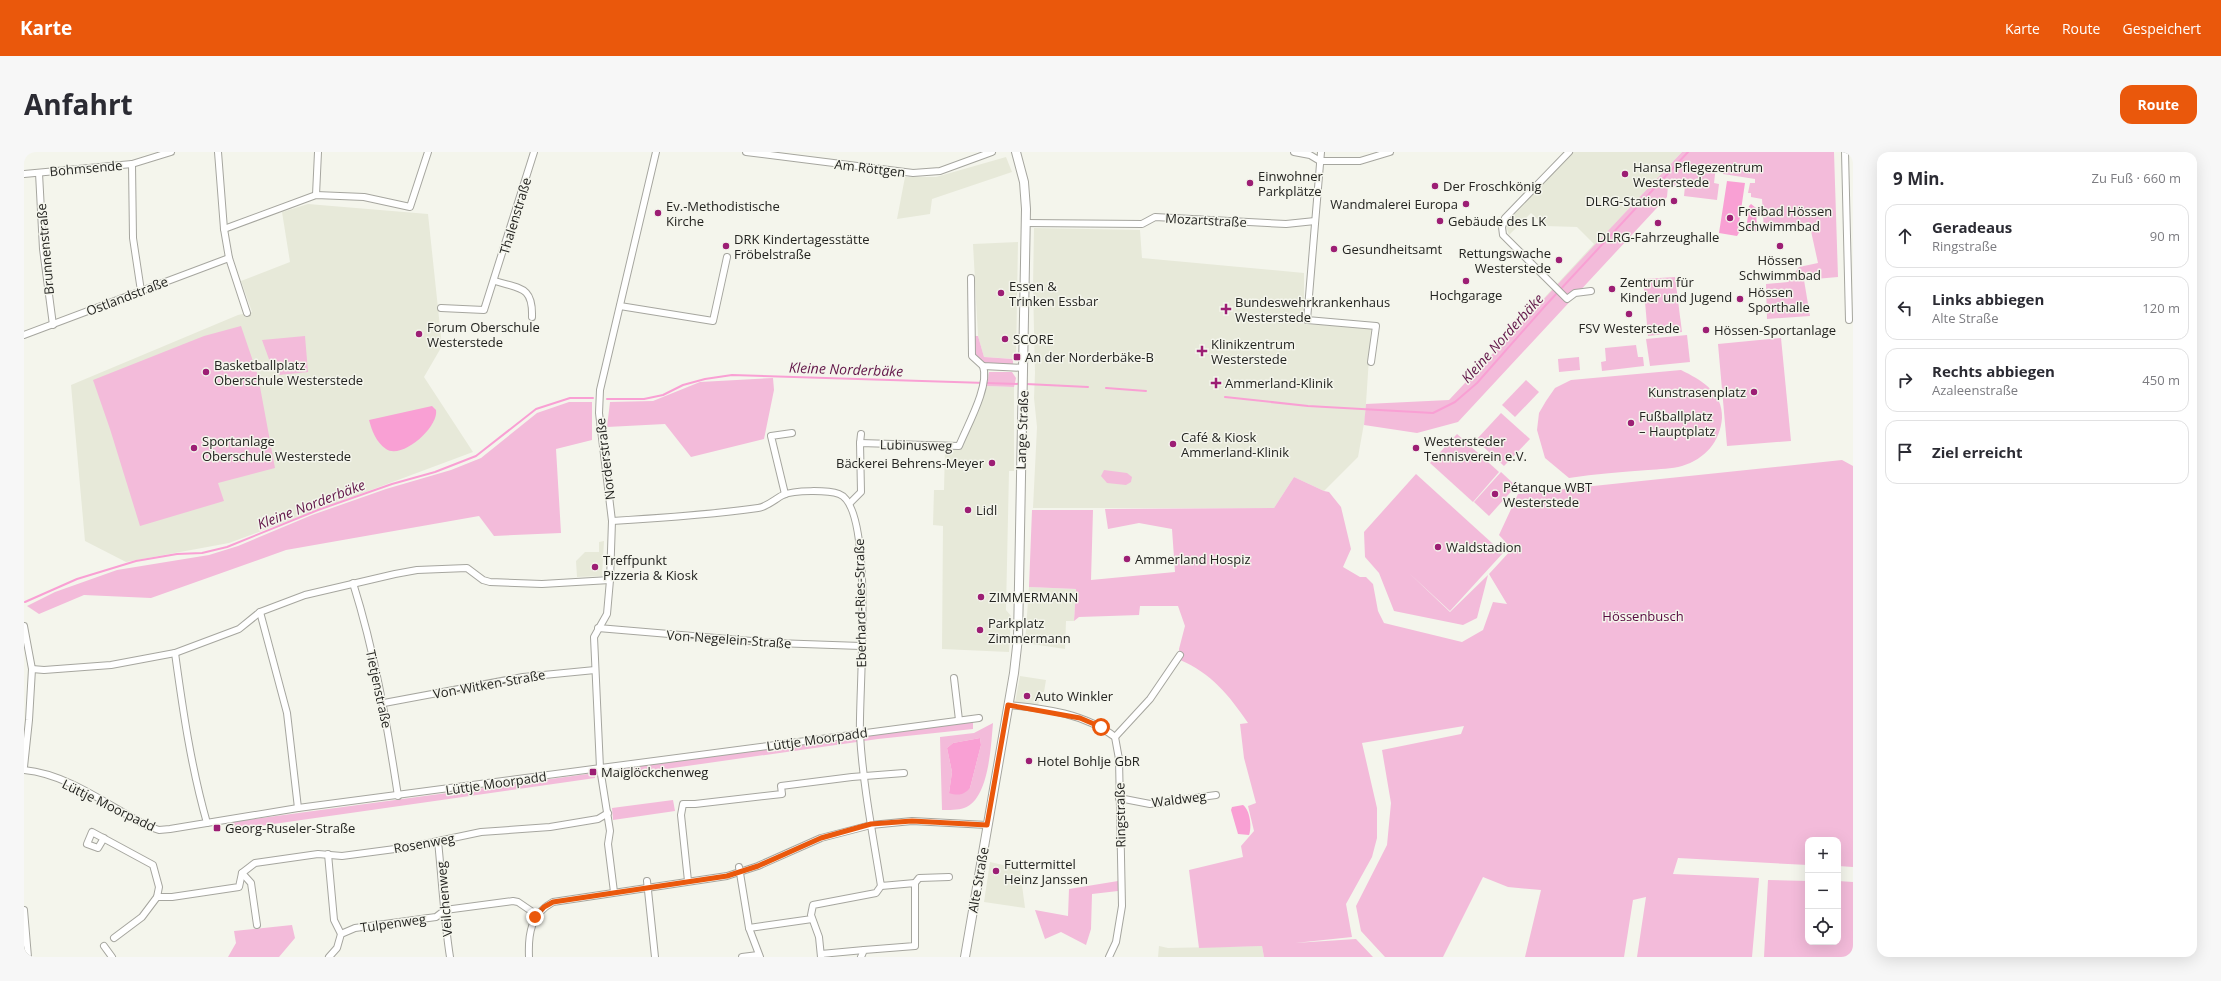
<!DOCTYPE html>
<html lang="de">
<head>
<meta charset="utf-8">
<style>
  body { margin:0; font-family:"Open Sans",sans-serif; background:#f7f7f7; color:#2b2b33 }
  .controls { position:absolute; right:12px; bottom:12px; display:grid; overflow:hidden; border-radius:8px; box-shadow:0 4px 16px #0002 }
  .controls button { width:36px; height:36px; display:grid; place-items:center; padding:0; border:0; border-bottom:1px solid #e1e1e2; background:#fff; color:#2b2b33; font:20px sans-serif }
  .stop { position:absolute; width:12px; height:12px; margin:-9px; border:3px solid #ea580c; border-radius:50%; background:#fff }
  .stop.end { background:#ea580c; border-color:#fff; box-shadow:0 1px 4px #0008 }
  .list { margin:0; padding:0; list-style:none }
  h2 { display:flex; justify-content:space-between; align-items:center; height:52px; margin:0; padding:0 16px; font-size:17px }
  h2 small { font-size:13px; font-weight:400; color:#7c7c81 }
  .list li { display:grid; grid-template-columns:26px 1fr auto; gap:12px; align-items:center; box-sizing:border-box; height:64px; margin:0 8px 8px; padding:0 8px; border:1px solid #e1e1e2; border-radius:12px }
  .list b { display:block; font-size:15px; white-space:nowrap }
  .list p { margin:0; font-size:13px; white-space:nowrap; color:#7c7c81 }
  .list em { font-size:13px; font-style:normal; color:#7c7c81 }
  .icon { flex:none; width:22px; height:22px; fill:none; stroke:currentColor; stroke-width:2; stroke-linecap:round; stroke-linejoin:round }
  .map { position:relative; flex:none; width:1829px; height:805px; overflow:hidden; border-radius:12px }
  header { display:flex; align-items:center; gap:24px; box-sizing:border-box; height:56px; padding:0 20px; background:#ea580c; color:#fff }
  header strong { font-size:19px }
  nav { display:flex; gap:22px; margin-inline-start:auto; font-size:14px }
  .intro { display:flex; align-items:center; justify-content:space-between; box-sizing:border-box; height:96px; padding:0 24px }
  h1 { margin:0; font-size:28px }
  .button { padding:10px 18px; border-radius:12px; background:#ea580c; color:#fff; font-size:14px; font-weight:700 }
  main { display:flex; gap:24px; padding:0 24px }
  aside { flex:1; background:#fff; border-radius:12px; box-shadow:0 4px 16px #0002 }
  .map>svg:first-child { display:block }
  .built { fill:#e7e9d9 }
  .green { fill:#f3bbda; fill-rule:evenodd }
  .water { fill:#f9a0d4 }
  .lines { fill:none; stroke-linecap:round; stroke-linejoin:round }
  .stream { stroke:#f9a0d4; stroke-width:2 }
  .minor-casing { stroke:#a6a69f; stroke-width:8 }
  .tertiary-casing { stroke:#a6a69f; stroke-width:10 }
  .minor { stroke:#fff; stroke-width:6 }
  .tertiary { stroke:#fff; stroke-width:8 }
  .route { stroke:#ea580c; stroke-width:5 }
  .poi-dot { fill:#9c1e74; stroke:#f4f5ec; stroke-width:1.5 }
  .labels { text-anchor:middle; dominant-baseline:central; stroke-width:3; stroke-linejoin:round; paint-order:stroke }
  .poi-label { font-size:13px; fill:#242421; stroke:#f4f5ec; text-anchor:start }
  .street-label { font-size:13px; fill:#242421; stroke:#f4f5ec }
  .park-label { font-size:13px; fill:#56073e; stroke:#f4f5ec }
  .water-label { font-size:14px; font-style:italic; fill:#621649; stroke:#f4f5ec }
</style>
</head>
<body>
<header>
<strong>Karte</strong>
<nav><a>Karte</a><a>Route</a><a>Gespeichert</a></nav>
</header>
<div class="intro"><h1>Anfahrt</h1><a class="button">Route</a></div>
<main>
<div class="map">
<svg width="1829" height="805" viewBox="0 0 1829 805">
  <rect width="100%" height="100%" fill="#f4f5ec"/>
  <!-- built -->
  <g class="built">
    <path d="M1548,0H1658L1425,249L1570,92L1553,75L1521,74L1507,61L1485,83L1482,74L1488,63Z"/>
    <path d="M982,5L988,20L908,47L906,62L873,67L881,25H912Z"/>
    <path d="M284,52L404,62L418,194L400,225L449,300L205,391L102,410L61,389L47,233L214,163L228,160L217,129L266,110L258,60Z"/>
    <path d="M1010,76L1116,78L1118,106L1280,121V172L1347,176L1341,266L1334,305L1300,339L1270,325L1250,356H1009L1013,275L1010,246L1011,221L1009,135Z"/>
    <path d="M994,90L992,207L960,205L954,184L949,92Z"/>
    <path d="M963,234L990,235V319H985L982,458L987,464L985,500L918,497L919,374L909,373L910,338H920L921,297H938Z"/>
    <path d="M580,389L578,424L553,425L552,409L561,400H575V390Z"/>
    <path d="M1005,435L1052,437L1050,469H1042L1041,497L1001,491Z"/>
    <path d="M996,524L1022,528L1020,540H1016L1014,555L991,551Z"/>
    <path d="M966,710L996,717L1001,756L960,750Z"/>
    <path d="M1135,794L1144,796L1238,794L1240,805H1134Z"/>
  </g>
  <!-- green -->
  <g class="green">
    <path d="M1658,0H1810L1814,125L1780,128L1786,164L1743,167L1742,132L1764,130L1775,115L1794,111L1785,70L1740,79L1738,47L1727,45V41H1724L1726,31H1731V27L1699,22V15L1692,14L1690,31L1695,32L1693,48L1660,44L1661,34H1644L1643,45L1434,270L1393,281L1340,273L1342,252L1425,248Z"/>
    <path d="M1651,125L1658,180L1624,184L1619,127Z"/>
    <path d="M217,174L234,224L251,316L194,331L200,349L116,374L86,277L69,228L180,184Z"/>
    <path d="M1663,183L1666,210L1626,214L1622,187Z"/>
    <path d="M281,184L284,220L255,223L246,210L238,188Z"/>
    <path d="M951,184H954L960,205L989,207V213L960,211L951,202Z"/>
    <path d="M1757,186L1767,289L1703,294L1694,192Z"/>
    <path d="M1612,193L1614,205H1619L1620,214L1578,219L1577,210L1582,209L1581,196Z"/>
    <path d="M1555,205L1556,218L1535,220L1534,207Z"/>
    <path d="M1657,218C1677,228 1699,240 1698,266C1696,290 1681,307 1658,314C1648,317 1635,317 1624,318C1598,320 1571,322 1545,326L1521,306L1513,278L1515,261L1522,249L1531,236L1547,228Z"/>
    <path d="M965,220H988L992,226L990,235L963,234Z"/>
    <path d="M749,226L750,238L740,287L667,305L641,272L583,275L586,250L629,249L676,230Z"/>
    <path d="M1502,228L1515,240L1491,265L1478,253Z"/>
    <path d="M545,250H568V288L532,297L537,381L470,384L455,364L262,398L127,446L60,443L15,462L3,454L31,440L93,418L185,403L214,394L288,363L362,337L427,318L457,306L513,261Z"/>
    <path d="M1477,261L1506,287L1480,314L1452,288Z"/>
    <path d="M1433,282L1475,320L1449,350L1406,311Z"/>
    <path d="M1818,308L1829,314V715L1814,714V688H1784V713L1654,706L1649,722L1735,726L1728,805H1613L1622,745L1609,748L1600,805H1501L1517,738L1484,735L1459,725L1419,805H1361L1337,779L1332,754L1363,693L1367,651L1358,598L1437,582L1440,574L1338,591L1353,656V686L1348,705L1322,752L1328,785L1271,791L1332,787L1349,805H1240L1238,794L1175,796L1165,718L1219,705L1217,694L1230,679L1224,654L1232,651L1220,606L1216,572L1224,571C1205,543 1187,521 1156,508L1155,497L1161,474L1154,454H1116L1115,463L1055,465L1050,469L1052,437L1005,435L1008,358H1069L1067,428L1151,420L1148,377L1115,371L1084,377L1081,357L1250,356L1270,325L1300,339L1305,340L1317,355L1327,397L1319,415L1336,425H1342L1349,432L1354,459L1360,471L1438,490L1459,478L1469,450L1483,452L1465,422L1488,397L1475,383L1494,342Z"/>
    <path d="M1080,318L1103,321L1108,325L1107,330L1102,333L1083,331L1077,324Z"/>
    <path d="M1477,320L1492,334L1465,364L1450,350Z"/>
    <path d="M1392,322L1479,401L1426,459L1385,421L1426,460L1464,423L1453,466L1439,473L1370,459L1355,421L1341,405L1340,380Z"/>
    <path d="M949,568V577L854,587L585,625L589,618Z"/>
    <path d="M969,571C967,593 965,648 940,656C934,658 925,658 918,658L916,585L950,581ZM956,586L957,593L946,636L925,641L928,620L923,596L929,591Z"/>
    <path d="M571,621V626L207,678L208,670Z"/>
    <path d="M649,648L651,659L589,668L588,656Z"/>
    <path d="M1744,728L1784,729V790H1814V729L1829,730V805H1740Z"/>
    <path d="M1094,729V739L1068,742L1067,777L1062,793L1037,780L1021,787L1011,758L1044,764L1045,737Z"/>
    <path d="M268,773L271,786L255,805H204L212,791L210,779Z"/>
  </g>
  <!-- water -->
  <g class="water">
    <path d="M1703,29L1721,31L1714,78L1716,79L1713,84L1695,81Z"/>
    <path d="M1727,52L1732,56L1733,79L1722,80L1725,54Z"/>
    <path d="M408,254L412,258C415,275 378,308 362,297C352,290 348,279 345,268Z"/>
    <path d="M956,586L957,593L946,636C940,643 934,644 925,641L928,620L923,596L929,591Z"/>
    <path d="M1219,653C1226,658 1228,675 1225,683L1214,682L1207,658L1208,655Z"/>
  </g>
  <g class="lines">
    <!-- stream -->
    <g class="stream">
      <path d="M1002,232L1064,235"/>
      <path d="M1082,236L1122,239"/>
      <path d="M1201,245L1284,254L1409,261L1431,250L1453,231L1521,154L1664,0"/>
      <path d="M583,247H620L639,243L659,233L681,227L708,223L997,232"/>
      <path d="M1,450L53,427L112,409L153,402L178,401L203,395L294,358L368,332L411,320L452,304L512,257L546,246H569"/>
    </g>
    <!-- minor casing -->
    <g class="minor-casing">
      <g id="minor">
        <path d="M194,0L200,77L205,106L223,161"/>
        <path d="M722,0L889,21L916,19L968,0"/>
        <path d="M1270,0L1286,3L1296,9H1336L1366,0"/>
        <path d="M1297,0L1283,168L1352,174L1347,210"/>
        <path d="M1545,0L1481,66L1478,75L1479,83L1543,147L1551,141L1567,139"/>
        <path d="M1821,0L1825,168"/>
        <path d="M108,12L109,86L117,139"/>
        <path d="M15,21L19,97L29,173"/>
        <path d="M0,22L108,12L147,0"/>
        <path d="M292,43L294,0"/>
        <path d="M1002,71L1118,72L1131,65L1262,72L1291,69"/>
        <path d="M200,77L292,43L340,45L386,55L404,0"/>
        <path d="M947,126L948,204L959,214L1000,216"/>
        <path d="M471,129C496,137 509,134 508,165"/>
        <path d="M596,154L689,169L703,105"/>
        <path d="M417,156L460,158L510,0"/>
        <path d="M0,183L205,106"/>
        <path d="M836,291L837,282"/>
        <path d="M761,342L747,284L768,281"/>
        <path d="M826,351L837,340L836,291L935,294C943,274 966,234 959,214"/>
        <path d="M588,369C637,366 685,363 734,356C743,355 751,347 759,343C770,338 804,338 815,342C852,355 834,545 836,583C839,633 849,684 857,734L891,731V794L840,798L837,805"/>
        <path d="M329,431C351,501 363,572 374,644"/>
        <path d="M236,460L263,561L274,656"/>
        <path d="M0,474L8,517L5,568L0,615"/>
        <path d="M574,476L751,491L837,494"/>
        <path d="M151,501C159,559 167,615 183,671"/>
        <path d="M8,517L20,518L87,513L151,501L215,477L236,460L281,443L371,422L393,418L443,416L459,428L466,430L518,432L586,428"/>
        <path d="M930,526L935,568"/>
        <path d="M360,551L499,525L571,518"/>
        <path d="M984,553C1020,556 1062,562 1091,585L1095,607L1098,754L1092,790L1085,805"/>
        <path d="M1091,585L1126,547L1156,503"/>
        <path d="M0,618C44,622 85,654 123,674L135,678L146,677L274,656L955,566"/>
        <path d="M1095,646L1126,652L1192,643"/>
        <path d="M80,686L74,696L63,692L68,680L129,713L135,735L133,745"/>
        <path d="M414,689C418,728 420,767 426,805"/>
        <path d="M304,702L310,768L317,782"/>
        <path d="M715,715L725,776L736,805"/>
        <path d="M218,721L227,731L233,773"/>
        <path d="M623,729L631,805"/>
        <path d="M664,729L657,663L659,652H671L758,642L757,634L828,625L880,621"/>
        <path d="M891,731L895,726L925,725"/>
        <path d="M590,740L584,692L586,679L576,616L570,485L583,462L586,428L588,369L575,261L576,238L632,0"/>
        <path d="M0,758L4,805"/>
        <path d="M725,776L788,767"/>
        <path d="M90,786L118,765L133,745H148L215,735L218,721L231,711L294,702L318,704L386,695L457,680L526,675L574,667L584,661"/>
        <path d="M80,794L88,805"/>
        <path d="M797,802L840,798"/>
        <path d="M305,805L313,796L317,782L331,776L412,765L421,758L489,749L494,750L513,763"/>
        <path d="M505,805C504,781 507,762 529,750L703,724L734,714L797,686L847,673L888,669L963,673"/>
        <path d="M718,805L734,803"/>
        <path d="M797,805L795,785L787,763L789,753L852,741L857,734"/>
      </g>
    </g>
    <!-- tertiary casing -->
    <g class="tertiary-casing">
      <path id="tertiary" d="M941,805L990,521L994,486L1002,57L1000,30L992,0"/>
    </g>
    <!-- minor -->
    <use href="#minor" class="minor"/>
    <!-- tertiary -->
    <use href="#tertiary" class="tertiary"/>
  </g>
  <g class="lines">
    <!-- route -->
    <path class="route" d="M511,765L520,755L529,750L703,724L734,714L797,686L847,672L888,669L963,673L984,553L1056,566L1077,575"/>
  </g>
  <!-- markers -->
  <g class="poi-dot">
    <circle cx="1601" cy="22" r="4"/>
    <circle cx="1226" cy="31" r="4"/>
    <circle cx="1411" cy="34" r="4"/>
    <circle cx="1650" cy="49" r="4"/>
    <circle cx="1442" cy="52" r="4"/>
    <circle cx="634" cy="61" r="4"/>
    <circle cx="1706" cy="66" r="4"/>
    <circle cx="1416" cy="69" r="4"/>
    <circle cx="1634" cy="71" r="4"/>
    <circle cx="702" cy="94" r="4"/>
    <circle cx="1756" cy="94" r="4"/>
    <circle cx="1310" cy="97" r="4"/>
    <circle cx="1535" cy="108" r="4"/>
    <circle cx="1442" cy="129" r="4"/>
    <circle cx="1588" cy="137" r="4"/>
    <circle cx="977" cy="141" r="4"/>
    <circle cx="1716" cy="147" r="4"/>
    <path d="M1200 151h4v4h4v4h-4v4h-4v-4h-4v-4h4z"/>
    <circle cx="1605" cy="162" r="4"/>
    <circle cx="1682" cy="178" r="4"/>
    <circle cx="395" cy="182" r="4"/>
    <circle cx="981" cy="187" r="4"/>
    <path d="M1176 193h4v4h4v4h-4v4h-4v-4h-4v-4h4z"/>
    <rect x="989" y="201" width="8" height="8" rx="2"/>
    <circle cx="182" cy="220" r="4"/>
    <path d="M1190 225h4v4h4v4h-4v4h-4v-4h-4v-4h4z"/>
    <circle cx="1730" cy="240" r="4"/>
    <circle cx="1607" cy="271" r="4"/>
    <circle cx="1149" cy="292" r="4"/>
    <circle cx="170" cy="296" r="4"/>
    <circle cx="1392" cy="296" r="4"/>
    <circle cx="968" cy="311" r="4"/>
    <circle cx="1471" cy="342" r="4"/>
    <circle cx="944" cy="358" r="4"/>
    <circle cx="1414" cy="395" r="4"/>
    <circle cx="1103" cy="407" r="4"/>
    <circle cx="571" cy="415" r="4"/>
    <circle cx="957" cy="445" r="4"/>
    <circle cx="956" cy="478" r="4"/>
    <circle cx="1003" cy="544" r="4"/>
    <circle cx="1005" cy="609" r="4"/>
    <rect x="565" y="616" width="8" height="8" rx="2"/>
    <rect x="189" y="672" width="8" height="8" rx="2"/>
    <circle cx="972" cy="719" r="4"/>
  </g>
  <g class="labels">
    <!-- poi labels -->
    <g class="poi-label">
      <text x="1609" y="15">Hansa Pflegezentrum<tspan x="1609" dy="15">Westerstede</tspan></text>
      <text x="1234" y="24">Einwohner<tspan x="1234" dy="15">Parkplätze</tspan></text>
      <text x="1419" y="34">Der Froschkönig</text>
      <text x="1642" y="49" text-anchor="end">DLRG-Station</text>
      <text x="1434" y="52" text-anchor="end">Wandmalerei Europa</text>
      <text x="642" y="54">Ev.-Methodistische<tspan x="642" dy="15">Kirche</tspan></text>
      <text x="1714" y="59">Freibad Hössen<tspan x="1714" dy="15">Schwimmbad</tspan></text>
      <text x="1424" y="69">Gebäude des LK</text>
      <text x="1634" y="85" text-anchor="middle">DLRG-Fahrzeughalle</text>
      <text x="710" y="87">DRK Kindertagesstätte<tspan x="710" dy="15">Fröbelstraße</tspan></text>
      <text x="1318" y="97">Gesundheitsamt</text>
      <text x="1527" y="101" text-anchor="end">Rettungswache<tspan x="1527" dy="15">Westerstede</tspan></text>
      <text x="1756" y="108" text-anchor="middle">Hössen<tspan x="1756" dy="15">Schwimmbad</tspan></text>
      <text x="1596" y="130">Zentrum für<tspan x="1596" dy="15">Kinder und Jugend</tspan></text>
      <text x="985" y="134">Essen &amp;<tspan x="985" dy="15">Trinken Essbar</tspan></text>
      <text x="1724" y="140">Hössen<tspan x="1724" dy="15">Sporthalle</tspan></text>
      <text x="1442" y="143" text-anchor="middle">Hochgarage</text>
      <text x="1211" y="150">Bundeswehrkrankenhaus<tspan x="1211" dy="15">Westerstede</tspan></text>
      <text x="403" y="175">Forum Oberschule<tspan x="403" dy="15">Westerstede</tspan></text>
      <text x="1605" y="176" text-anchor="middle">FSV Westerstede</text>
      <text x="1690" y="178">Hössen-Sportanlage</text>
      <text x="989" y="187">SCORE</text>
      <text x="1187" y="192">Klinikzentrum<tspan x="1187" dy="15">Westerstede</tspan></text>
      <text x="1001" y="205">An der Norderbäke-B</text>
      <text x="190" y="213">Basketballplatz<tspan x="190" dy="15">Oberschule Westerstede</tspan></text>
      <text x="1201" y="231">Ammerland-Klinik</text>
      <text x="1722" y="240" text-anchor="end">Kunstrasenplatz</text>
      <text x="1615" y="264">Fußballplatz<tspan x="1615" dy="15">– Hauptplatz</tspan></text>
      <text x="1157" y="285">Café &amp; Kiosk<tspan x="1157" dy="15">Ammerland-Klinik</tspan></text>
      <text x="178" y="289">Sportanlage<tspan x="178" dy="15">Oberschule Westerstede</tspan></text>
      <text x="1400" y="289">Westersteder<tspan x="1400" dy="15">Tennisverein e.V.</tspan></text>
      <text x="960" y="311" text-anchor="end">Bäckerei Behrens-Meyer</text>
      <text x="1479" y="335">Pétanque WBT<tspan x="1479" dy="15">Westerstede</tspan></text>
      <text x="952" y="358">Lidl</text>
      <text x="1422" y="395">Waldstadion</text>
      <text x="1111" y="407">Ammerland Hospiz</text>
      <text x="579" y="408">Treffpunkt<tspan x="579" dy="15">Pizzeria &amp; Kiosk</tspan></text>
      <text x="965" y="445">ZIMMERMANN</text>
      <text x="964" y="471">Parkplatz<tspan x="964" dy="15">Zimmermann</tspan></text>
      <text x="1011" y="544">Auto Winkler</text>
      <text x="1013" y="609">Hotel Bohlje GbR</text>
      <text x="577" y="620">Maiglöckchenweg</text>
      <text x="201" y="676">Georg-Ruseler-Straße</text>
      <text x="980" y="712">Futtermittel<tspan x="980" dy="15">Heinz Janssen</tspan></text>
    </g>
    <!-- street labels -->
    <g class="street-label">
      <text transform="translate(62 16) rotate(-5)">Bohmsende</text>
      <text transform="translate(846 16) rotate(7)">Am Röttgen</text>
      <text transform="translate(491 64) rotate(-73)">Thalenstraße</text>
      <text transform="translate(1182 68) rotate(3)">Mozartstraße</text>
      <text transform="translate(21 97) rotate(-95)">Brunnenstraße</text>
      <text transform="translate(103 144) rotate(-21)">Ostlandstraße</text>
      <text transform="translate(998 278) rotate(-88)">Lange Straße</text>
      <text transform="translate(892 293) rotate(1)">Lubinusweg</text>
      <text transform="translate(581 307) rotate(-97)">Norderstraße</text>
      <text transform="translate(836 451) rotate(-91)">Eberhard-Ries-Straße</text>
      <text transform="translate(705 487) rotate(4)">Von-Negelein-Straße</text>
      <text transform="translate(465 532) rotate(-10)">Von-Witken-Straße</text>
      <text transform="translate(355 537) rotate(78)">Tietjenstraße</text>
      <text transform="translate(793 587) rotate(-8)">Lüttje Moorpadd</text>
      <text transform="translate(472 631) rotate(-8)">Lüttje Moorpadd</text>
      <text transform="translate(1155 647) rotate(-7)">Waldweg</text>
      <text transform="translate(85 653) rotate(26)">Lüttje Moorpadd</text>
      <text transform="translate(1096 663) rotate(-91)">Ringstraße</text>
      <text transform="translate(400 691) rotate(-10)">Rosenweg</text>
      <text transform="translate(954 728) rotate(-80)">Alte Straße</text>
      <text transform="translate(420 747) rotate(-95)">Veilchenweg</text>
      <text transform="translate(369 771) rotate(-8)">Tulpenweg</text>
    </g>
    <!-- park labels -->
    <g class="park-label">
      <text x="1619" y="464">Hössenbusch</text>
    </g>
    <!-- water labels -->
    <g class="water-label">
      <text transform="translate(1478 186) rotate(-48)">Kleine Norderbäke</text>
      <text transform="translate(822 217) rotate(2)">Kleine Norderbäke</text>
      <text transform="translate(287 352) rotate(-21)">Kleine Norderbäke</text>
    </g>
  </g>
</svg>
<div class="controls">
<button>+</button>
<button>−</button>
<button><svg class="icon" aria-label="locate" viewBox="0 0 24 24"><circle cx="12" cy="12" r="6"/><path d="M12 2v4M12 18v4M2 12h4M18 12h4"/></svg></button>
</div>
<div class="stop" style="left:1077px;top:575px"></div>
<div class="stop end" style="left:511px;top:765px"></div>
</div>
<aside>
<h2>9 Min.<small>Zu Fuß · 660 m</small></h2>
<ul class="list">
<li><svg class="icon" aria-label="ahead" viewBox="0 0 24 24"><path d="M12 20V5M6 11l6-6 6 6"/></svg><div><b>Geradeaus</b><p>Ringstraße</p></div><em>90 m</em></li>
<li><svg class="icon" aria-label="left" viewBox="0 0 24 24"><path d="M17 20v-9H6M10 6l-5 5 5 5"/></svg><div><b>Links abbiegen</b><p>Alte Straße</p></div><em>120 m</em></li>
<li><svg class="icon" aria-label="right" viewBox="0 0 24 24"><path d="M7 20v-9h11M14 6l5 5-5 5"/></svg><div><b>Rechts abbiegen</b><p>Azaleenstraße</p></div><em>450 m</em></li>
<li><svg class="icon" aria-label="arrive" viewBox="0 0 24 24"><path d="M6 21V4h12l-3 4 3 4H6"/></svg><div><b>Ziel erreicht</b></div></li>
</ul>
</aside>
</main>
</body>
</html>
